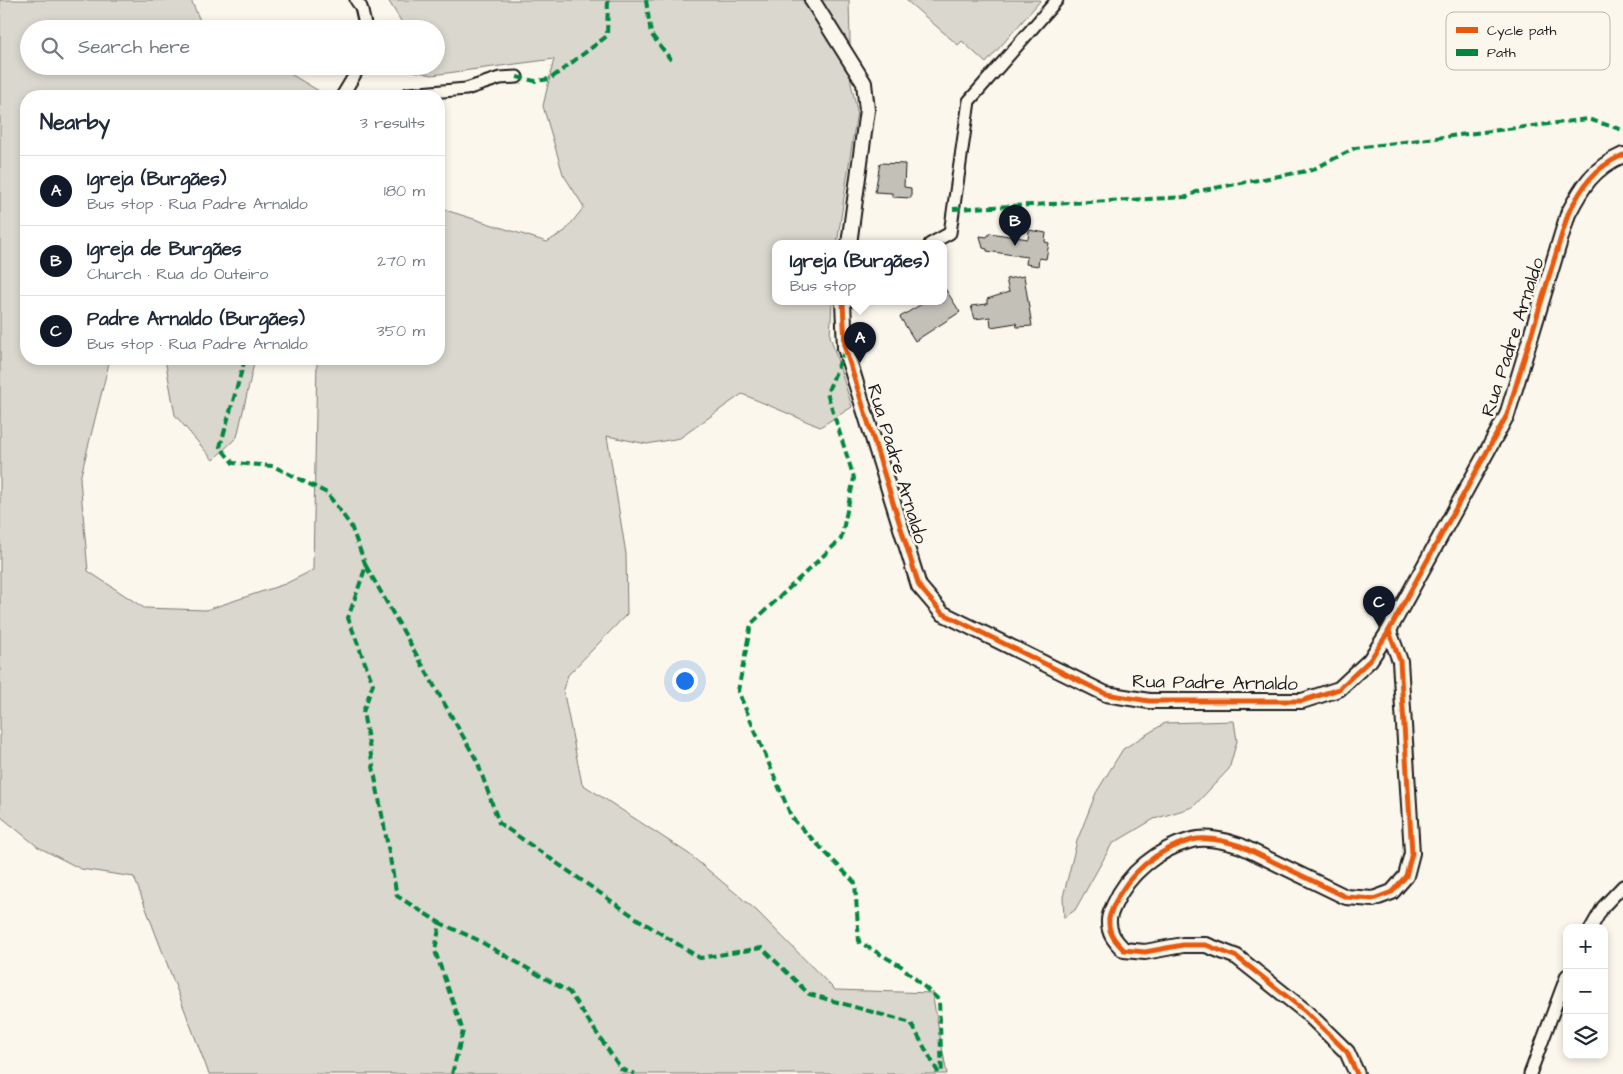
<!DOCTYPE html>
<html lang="en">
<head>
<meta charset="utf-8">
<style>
  body { margin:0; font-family:"Architects Daughter",sans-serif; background:#f6f6f7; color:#1f2937 }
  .controls { position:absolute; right:15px; bottom:15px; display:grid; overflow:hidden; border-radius:10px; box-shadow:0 2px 8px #0003 }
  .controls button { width:45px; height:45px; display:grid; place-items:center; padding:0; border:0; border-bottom:1px solid #e0e1e3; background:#fff; color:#1f2937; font:25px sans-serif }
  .you { position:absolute; left:684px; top:680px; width:18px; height:18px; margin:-12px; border:4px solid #fff; border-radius:50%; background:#1a73e8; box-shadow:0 0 0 8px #1a73e833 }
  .badge { display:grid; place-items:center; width:32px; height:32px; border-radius:50%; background:#111827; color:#fff; font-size:16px; font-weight:700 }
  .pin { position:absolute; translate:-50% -41px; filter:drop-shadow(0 1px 2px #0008) }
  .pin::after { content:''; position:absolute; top:26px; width:18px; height:15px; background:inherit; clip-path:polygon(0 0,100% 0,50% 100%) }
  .popup { position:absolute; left:772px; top:240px; width:175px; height:65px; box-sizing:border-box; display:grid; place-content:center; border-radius:10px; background:#fff; filter:drop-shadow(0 1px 4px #0005); font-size:16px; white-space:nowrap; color:#747a83 }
  .popup b { font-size:19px; color:#1f2937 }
  .popup::after { content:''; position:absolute; left:50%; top:100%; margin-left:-10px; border:10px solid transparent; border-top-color:#fff }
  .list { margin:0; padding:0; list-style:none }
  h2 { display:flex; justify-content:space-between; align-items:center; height:65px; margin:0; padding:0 20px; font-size:21px }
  h2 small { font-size:16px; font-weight:400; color:#747a83 }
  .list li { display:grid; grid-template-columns:32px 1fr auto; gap:15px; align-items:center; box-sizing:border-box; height:70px; padding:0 20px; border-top:1px solid #e0e1e3 }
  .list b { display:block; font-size:19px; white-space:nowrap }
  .list p { margin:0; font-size:16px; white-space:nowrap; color:#747a83 }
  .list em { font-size:16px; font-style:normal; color:#747a83 }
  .icon { flex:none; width:28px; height:28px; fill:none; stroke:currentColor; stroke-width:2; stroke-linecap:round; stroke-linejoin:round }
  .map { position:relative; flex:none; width:1623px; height:1074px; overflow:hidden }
  .search { position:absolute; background:#fff; box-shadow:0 2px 8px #0003; left:20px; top:20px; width:425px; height:55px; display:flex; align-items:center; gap:12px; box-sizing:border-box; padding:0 18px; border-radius:28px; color:#747a83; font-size:19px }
  .panel { position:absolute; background:#fff; box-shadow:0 2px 8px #0003; left:20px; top:90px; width:425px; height:275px; border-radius:20px }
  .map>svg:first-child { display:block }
  .green { fill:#dad7ce; stroke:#7b7a75 }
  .building { fill:#c3c0b8; stroke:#1c1c1c }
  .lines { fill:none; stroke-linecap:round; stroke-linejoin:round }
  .minor-casing { stroke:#1c1c1c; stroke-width:15 }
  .tertiary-casing { stroke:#1c1c1c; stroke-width:18 }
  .minor { stroke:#fbf7ec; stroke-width:11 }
  .tertiary { stroke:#fbf7ec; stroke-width:14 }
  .quiet { stroke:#00873e; stroke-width:4; stroke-dasharray:8 4; stroke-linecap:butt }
  .cycleway-casing { stroke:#fbf7ec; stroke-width:8 }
  .cycleway { stroke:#e8590c; stroke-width:5 }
  .labels { text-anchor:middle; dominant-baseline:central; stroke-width:5; stroke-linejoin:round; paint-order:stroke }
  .street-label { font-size:19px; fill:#1c1c1c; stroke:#fbf7ec }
  .key { fill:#fbf7ec; stroke:#b8b5ae; stroke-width:1 }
  .key-label { font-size:14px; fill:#1c1c1c }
</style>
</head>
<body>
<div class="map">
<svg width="1623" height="1074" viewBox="0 0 1623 1074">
  <rect width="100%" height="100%" fill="#fbf7ec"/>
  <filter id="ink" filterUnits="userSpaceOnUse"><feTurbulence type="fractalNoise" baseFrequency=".02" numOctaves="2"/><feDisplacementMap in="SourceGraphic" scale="10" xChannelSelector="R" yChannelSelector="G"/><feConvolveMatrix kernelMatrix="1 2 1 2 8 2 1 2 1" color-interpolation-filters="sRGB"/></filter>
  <g filter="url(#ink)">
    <!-- green -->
    <g class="green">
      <path d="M0,0H191L202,25L210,29H29V66H277L324,94V96H26V359H110L80,479L88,571L144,608L206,610L285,584L313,570L317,359H439V208L547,242L565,231L584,207L563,174L543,106L554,59L432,75L391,66H436V29H406L388,0H849L851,83L857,111L837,244H776V302H832L830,336L852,407L820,427L742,394L680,438L647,444L607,436L626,554L627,614L568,675L563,689L582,784L689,854L757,911L835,990L932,993L947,1074H209L134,877L81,869L38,847L0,816Z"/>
      <path d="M906,0H1041L986,63L962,41L958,45Z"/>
      <path d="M165,359H255L237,437L213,460L175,415Z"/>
      <path d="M1234,721L1237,741L1229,769L1193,807L1154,819L1112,844L1075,910L1064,918L1063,897L1077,841L1096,793L1123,749L1165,723Z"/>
    </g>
    <!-- building -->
    <g class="building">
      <path d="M880,163L905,164L904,187L911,188V198L892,197V193L875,192Z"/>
      <path d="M1029,230L1046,233L1045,242L1049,243L1046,259L1039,258L1038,266L1026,264L1027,257L987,251V249L983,248L980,236L987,237L990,233L1028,239Z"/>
      <path d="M1024,276L1032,326L1017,327L1016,323L991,327L990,317L975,319L971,306L987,304V299L1009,292L1006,279Z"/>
      <path d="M944,287L960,312L915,341L900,317L925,302H944Z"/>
    </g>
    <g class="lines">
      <!-- minor casing -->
      <g class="minor-casing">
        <g id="minor">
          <path d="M356,0L361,7L366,29"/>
          <path d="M342,96L360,66"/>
          <path d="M404,96L408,94L466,89L500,78L517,77"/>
          <path d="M930,244L950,233L969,101L1057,0"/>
          <path d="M1591,928L1603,907L1623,886"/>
          <path d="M1530,1074L1567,975"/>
        </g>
      </g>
      <!-- tertiary casing -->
      <g class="tertiary-casing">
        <g id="tertiary">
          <path d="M812,0L864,83L867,110L849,244"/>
          <path d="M843,302L845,348L919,586L942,613L1106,694L1149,701H1302L1339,689L1370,660L1387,634L1507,415L1568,214C1582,187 1593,168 1623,155"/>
          <path d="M1357,1074L1347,1052L1305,1011L1237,957L1206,945H1183L1145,952L1124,950C1115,941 1108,933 1109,920C1109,915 1112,910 1114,905C1128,873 1158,849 1192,840C1208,836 1226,841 1241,846L1346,897L1373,899L1392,892L1406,876L1412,853L1400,661L1389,631"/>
        </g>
      </g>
      <!-- minor -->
      <use href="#minor" class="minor"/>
      <!-- tertiary -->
      <use href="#tertiary" class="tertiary"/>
      <!-- quiet -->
      <g class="quiet">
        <path d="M646,0L651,34L671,60"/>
        <path d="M517,77L535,81L550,79L607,36L608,0"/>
        <path d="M953,209L1187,197L1198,191L1312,170L1355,148L1588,119L1623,130"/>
        <path d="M845,350L827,393L854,478L841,539L751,624L738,691L792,818L855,883L859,942L901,966L939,1000L942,1074"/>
        <path d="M245,359L220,447L233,463L273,466L327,493L351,526L366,566L348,618L373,684L363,712L397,896L440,923"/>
        <path d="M366,566L477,761L499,823L636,918L700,958L762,948L809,994L911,1023L939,1074"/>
        <path d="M452,1074L463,1031L435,951L440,923L476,939L569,992L621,1069L635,1074"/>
      </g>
      <!-- cycleway casing -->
      <g class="cycleway-casing">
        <g id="cycleway">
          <path d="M843,302L845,348L919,586L942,613L1106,694L1149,701H1302L1339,689L1370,660L1387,634L1507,415L1568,214C1582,187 1593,168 1623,155"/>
          <path d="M1357,1074L1347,1052L1305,1011L1237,957L1206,945H1183L1145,952L1124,950C1115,941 1108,933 1109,920C1109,915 1112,910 1114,905C1128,873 1158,849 1192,840C1208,836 1226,841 1241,846L1346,897L1373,899L1392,892L1406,876L1412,853L1400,661L1389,631"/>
        </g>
      </g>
      <!-- cycleway -->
      <use href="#cycleway" class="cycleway"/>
    </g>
  </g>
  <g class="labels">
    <!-- street labels -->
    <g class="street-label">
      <text transform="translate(1513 337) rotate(-72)">Rua Padre Arnaldo</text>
      <text transform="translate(897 464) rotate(73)">Rua Padre Arnaldo</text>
      <text transform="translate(1215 683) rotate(1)">Rua Padre Arnaldo</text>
    </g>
  </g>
  <!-- legend -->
  <rect x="1446" y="12" width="164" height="58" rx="8" class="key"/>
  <rect x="1456" y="27" width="22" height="6" fill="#e8590c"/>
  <rect x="1456" y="49" width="22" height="7" fill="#00873e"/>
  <g class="key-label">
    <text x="1487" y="35">Cycle path</text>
    <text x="1487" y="57">Path</text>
  </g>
</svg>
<div class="controls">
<button>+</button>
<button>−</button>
<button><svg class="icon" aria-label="layers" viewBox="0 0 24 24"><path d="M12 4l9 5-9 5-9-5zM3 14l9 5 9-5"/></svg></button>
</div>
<div class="you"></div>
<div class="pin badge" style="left:860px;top:363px">A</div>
<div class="popup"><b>Igreja (Burgães)</b>Bus stop</div>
<div class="pin badge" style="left:1015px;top:246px">B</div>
<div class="pin badge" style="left:1379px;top:627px">C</div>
<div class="search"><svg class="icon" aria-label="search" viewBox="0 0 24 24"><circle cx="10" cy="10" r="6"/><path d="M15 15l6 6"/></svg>Search here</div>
<section class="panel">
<h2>Nearby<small>3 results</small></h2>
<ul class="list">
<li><span class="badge">A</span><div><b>Igreja (Burgães)</b><p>Bus stop · Rua Padre Arnaldo</p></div><em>180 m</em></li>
<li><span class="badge">B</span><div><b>Igreja de Burgães</b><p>Church · Rua do Outeiro</p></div><em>270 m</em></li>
<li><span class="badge">C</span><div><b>Padre Arnaldo (Burgães)</b><p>Bus stop · Rua Padre Arnaldo</p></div><em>350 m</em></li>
</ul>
</section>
</div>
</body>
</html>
